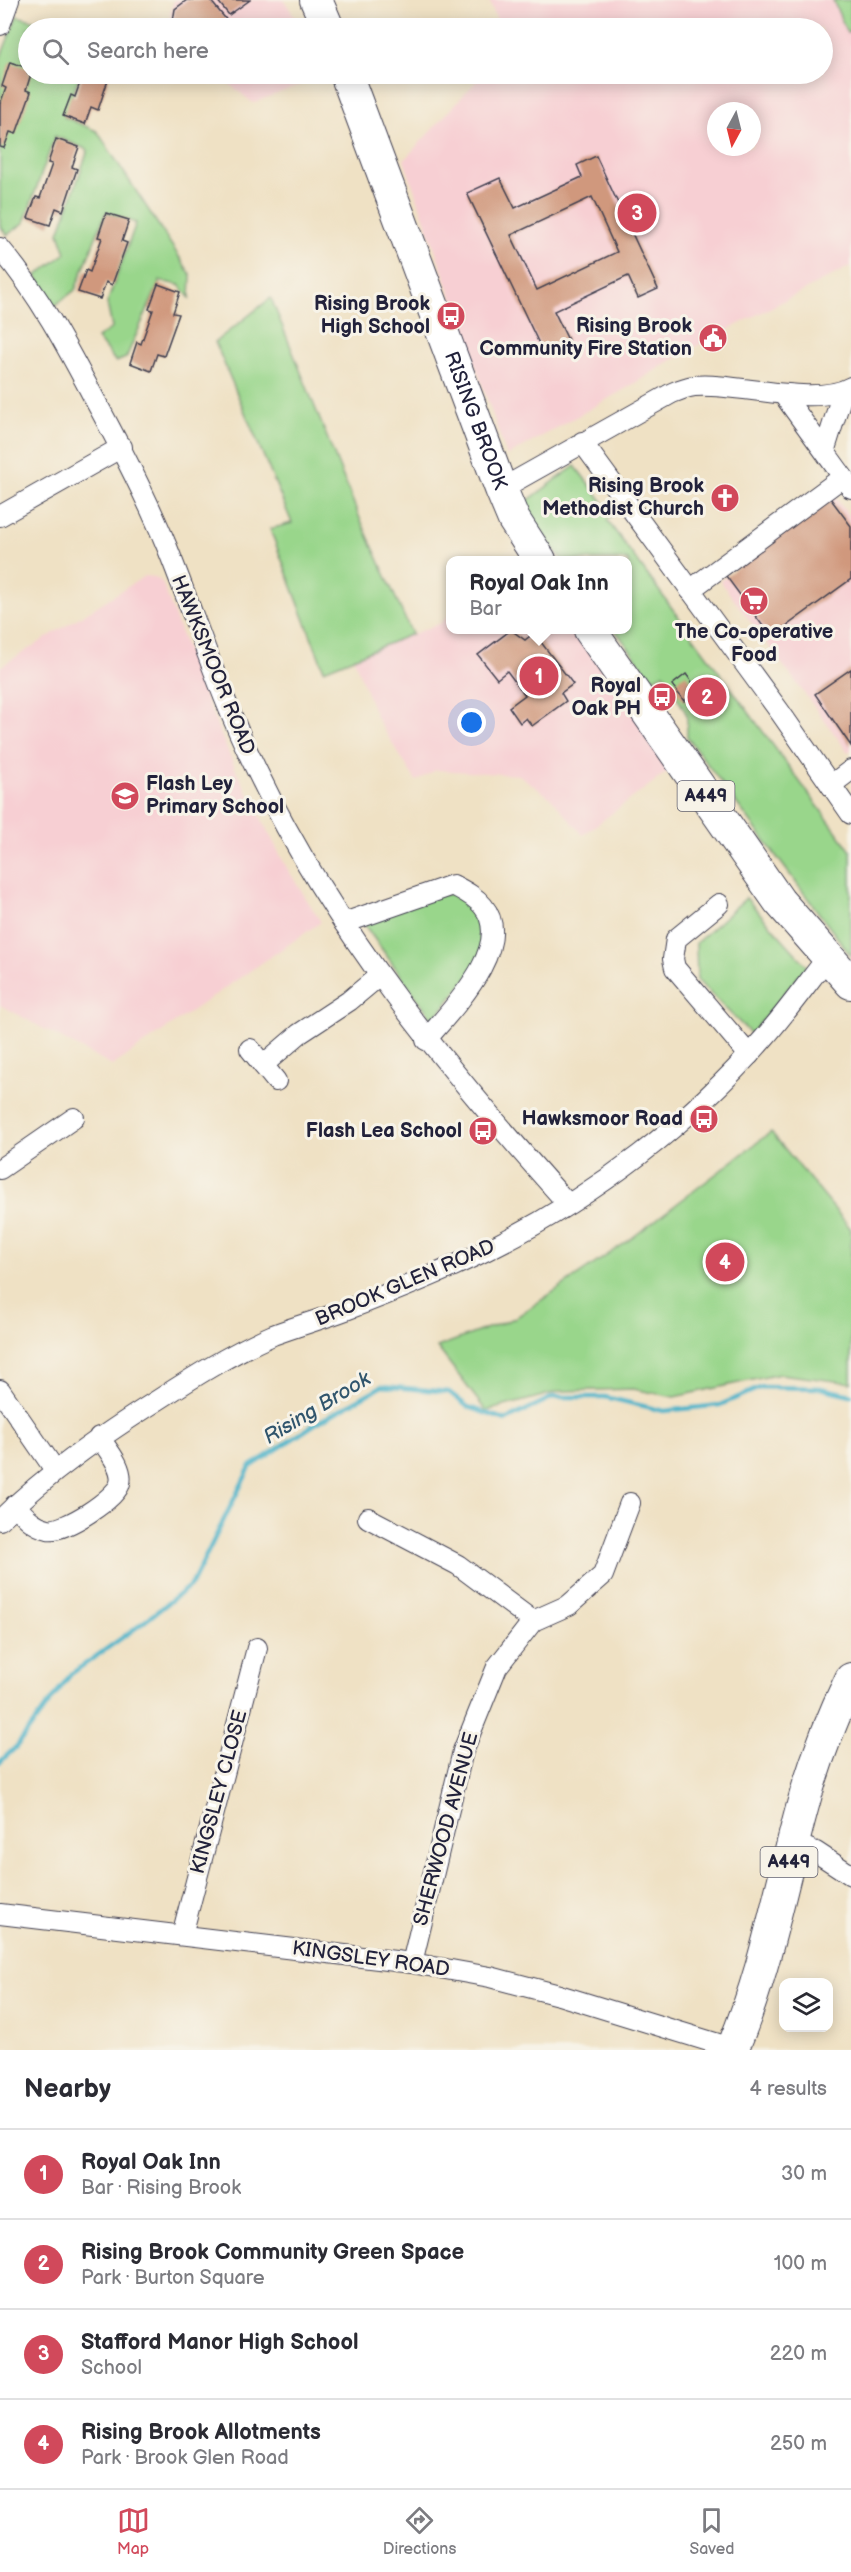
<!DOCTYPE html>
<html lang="en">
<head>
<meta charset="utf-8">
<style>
  body { margin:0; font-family:"Balsamiq Sans",sans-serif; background:#f7f7f7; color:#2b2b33 }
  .controls { position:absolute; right:18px; bottom:18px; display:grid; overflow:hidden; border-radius:12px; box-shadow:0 3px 15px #0003 }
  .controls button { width:54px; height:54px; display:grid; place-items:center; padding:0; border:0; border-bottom:2px solid #e1e1e2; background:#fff; color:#2b2b33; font:30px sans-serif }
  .compass { position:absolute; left:707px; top:102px; width:54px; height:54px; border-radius:50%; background:#fff; box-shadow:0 3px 15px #0003; rotate:187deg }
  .you { position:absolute; left:472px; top:723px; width:21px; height:21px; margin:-15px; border:4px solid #fff; border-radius:50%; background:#1a73e8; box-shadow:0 0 0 9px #1a73e833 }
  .badge { display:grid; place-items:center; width:39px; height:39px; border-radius:50%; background:#d1495b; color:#fff; font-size:20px; font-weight:700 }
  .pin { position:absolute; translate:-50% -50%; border:3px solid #fff; box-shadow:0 2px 6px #0006 }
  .popup { position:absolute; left:446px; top:556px; width:186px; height:78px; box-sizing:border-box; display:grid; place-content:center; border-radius:12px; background:#fff; filter:drop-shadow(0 2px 4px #0005); font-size:20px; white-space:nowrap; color:#7c7c81 }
  .popup b { font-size:22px; color:#2b2b33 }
  .popup::after { content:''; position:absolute; left:50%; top:100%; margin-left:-12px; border:12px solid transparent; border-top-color:#fff }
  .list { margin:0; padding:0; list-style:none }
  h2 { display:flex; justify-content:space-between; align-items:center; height:78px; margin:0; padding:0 24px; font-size:26px }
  h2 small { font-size:20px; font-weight:400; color:#7c7c81 }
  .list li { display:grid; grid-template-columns:39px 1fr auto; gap:18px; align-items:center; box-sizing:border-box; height:90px; padding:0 24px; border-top:2px solid #e1e1e2 }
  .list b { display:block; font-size:22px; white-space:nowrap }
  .list p { margin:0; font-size:20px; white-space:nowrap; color:#7c7c81 }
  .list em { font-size:20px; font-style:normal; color:#7c7c81 }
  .icon { flex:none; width:33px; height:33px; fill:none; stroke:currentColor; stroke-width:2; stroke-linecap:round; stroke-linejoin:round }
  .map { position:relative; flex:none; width:851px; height:2050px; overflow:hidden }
  .search { position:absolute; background:#fff; box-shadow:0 3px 15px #0003; left:18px; right:18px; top:18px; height:66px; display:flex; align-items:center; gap:15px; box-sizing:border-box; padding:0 21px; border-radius:33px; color:#7c7c81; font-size:22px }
  .sheet { height:438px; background:#fff }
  nav { display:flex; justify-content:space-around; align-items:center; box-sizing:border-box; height:84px; border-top:2px solid #e1e1e2; background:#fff; font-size:16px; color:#7c7c81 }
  nav a { display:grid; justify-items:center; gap:3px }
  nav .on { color:#d1495b }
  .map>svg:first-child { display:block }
  .built { fill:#f7cfd3; fill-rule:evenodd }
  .green { fill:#99d68b; stroke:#5e7c63; stroke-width:1.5 }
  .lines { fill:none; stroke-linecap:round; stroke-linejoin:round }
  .stream { stroke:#4bb3c9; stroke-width:4.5 }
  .building { fill:#d0987d; fill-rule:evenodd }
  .minor-casing { stroke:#413f50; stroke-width:22 }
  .trunk-casing { stroke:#413f50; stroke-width:34 }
  .minor { stroke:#fff; stroke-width:20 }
  .trunk { stroke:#fff; stroke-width:32 }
  .labels { text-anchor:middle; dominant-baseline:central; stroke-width:6; stroke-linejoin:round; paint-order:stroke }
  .shield { fill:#f7f3e8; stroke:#62616f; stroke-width:1.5 }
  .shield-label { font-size:18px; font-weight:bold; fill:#22223b }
  .poi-label { font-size:20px; font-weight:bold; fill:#22223b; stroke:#f7f3e8; text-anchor:end }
  .street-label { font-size:20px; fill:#22223b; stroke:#f7f3e8 }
  .water-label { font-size:21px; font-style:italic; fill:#30556d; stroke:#f7f3e8 }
</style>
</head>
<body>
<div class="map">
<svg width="851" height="2050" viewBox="0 0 851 2050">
  <rect width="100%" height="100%" fill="#f7f3e8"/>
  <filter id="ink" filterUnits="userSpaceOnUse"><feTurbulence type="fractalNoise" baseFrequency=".0167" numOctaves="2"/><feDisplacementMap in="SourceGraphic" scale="12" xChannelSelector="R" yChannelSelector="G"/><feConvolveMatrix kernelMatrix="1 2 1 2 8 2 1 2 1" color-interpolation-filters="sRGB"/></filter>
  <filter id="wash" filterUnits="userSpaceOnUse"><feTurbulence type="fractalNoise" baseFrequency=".008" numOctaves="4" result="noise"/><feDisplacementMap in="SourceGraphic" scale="24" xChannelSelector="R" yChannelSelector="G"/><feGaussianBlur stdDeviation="1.35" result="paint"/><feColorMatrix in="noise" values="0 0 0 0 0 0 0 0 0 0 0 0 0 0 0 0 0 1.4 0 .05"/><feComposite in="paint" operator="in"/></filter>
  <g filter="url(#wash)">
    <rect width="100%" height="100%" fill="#efe1c4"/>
    <!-- built -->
    <g class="built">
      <path d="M174,0H284L302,28H170V13Z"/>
      <path d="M489,0H851V266L685,352L627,388L507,456L404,160L483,74H822V28H500ZM716,111H752V147H716Z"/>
      <path d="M217,74H328L253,103Z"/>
      <path d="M834,496L851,519V750L848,752L720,581Z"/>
      <path d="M145,576L155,577L162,582L200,685L235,768L287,868L321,922L112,1066L0,1005V667Z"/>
      <path d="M450,613V630H574L675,766L583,835L551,798L519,775L436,770L416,781L377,719L353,657L441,623Z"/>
    </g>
    <!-- green -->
    <g class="green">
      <path d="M833,0H851V31L847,33Z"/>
      <path d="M17,16L60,28H28V74H80L64,117L97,131L191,275L190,298L179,285L160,281L126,358L116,362L97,338L112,328L107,303L136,223L106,212L75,290L53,307L36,276L66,253L59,233L88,150L55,136L24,223L7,235L0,226V59Z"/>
      <path d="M271,298L358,514L412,634L324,670L270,529L292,523L215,342Z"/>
      <path d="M575,466L613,515L607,520L851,851V956L687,737V715L664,673L652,679L615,630H628V560H563L519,507Z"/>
      <path d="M433,894H461L481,909L489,933L479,964L433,1020L363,923Z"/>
      <path d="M746,898L807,966L751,1034L697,980L696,943Z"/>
      <path d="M771,1132L851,1229V1383L780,1374L674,1397L633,1389L561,1391L486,1411L437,1347L515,1318L628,1241Z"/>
    </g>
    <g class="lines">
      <!-- stream -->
      <path class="stream" d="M0,1762L16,1747L71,1674L140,1625L192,1584L250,1467L315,1424L382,1386L449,1392L468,1407L506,1420L553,1397H605L664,1411L720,1405L762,1387L820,1388L851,1395"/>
    </g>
    <g id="blocks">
      <!-- building -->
      <g class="building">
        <path d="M187,0H210L229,23L228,28H179L173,21L175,9Z"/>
        <path d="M217,0H250L229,15Z"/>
        <path d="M10,62L28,68V74H31L26,90L31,92L16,134L10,132L4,148L0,147V104L6,88L2,86Z"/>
        <path d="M83,74H110L98,110L91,107L85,124L63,116L71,95L75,97Z"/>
        <path d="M56,139L79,147L72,167L77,169L63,211L56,208L50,225L28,218L36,197L40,198L52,164L48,163Z"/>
        <path d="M596,156L658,289L638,298L628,276L554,311L568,340L543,352L467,193L500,178L515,208L582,177L577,165ZM592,197L617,252L537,290L511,235Z"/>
        <path d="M106,213L129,220L122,241L127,243L112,285L106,282L100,299L78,292L86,270L90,272L102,238L98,237Z"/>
        <path d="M158,284L180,292L173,313L179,314L164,356L157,354L151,371L130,363L137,342L141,344L153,310L149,309Z"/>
        <path d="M830,498L851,526V579L771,637L726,576Z"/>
        <path d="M511,630L525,640L534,633L573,684L561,693L566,701L532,726L526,718L520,723L509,707L525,695L507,671L497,679L478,655Z"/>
        <path d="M851,669V746L815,694Z"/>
        <path d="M686,674L698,690L684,701L672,685Z"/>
      </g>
    </g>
  </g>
  <g filter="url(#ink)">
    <use href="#blocks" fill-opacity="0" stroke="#413f50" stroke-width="1.5"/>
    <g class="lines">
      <!-- minor casing -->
      <g class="minor-casing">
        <g id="minor">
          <path d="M0,25L9,0"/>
          <path d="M0,248C39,294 67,347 95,400C121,448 146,496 167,547C197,622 221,699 257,771C336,935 448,1070 568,1204"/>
          <path d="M783,394L851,488"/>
          <path d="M582,442L780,712L851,814"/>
          <path d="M825,449L843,392"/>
          <path d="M501,489L672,393C679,390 687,387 694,386C736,382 814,408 851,387"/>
          <path d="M0,516L122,447"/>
          <path d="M690,590L843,477"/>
          <path d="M831,785L851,770"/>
          <path d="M719,904L676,939L673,959L675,968L749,1055"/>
          <path d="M344,923L453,885C464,891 475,896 483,906C516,946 450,1011 426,1040"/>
          <path d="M250,1049L276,1081"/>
          <path d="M263,1065L299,1034L349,1001L379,976"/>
          <path d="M0,1169L74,1118"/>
          <path d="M0,1390L55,1470"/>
          <path d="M15,1505C25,1516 33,1526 48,1529C63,1533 117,1498 120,1483C124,1468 107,1449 99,1437"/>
          <path d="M368,1518L458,1565L533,1621"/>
          <path d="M0,1520C48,1473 101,1436 158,1400C195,1376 232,1353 273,1335C297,1326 322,1319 346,1310C396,1291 447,1271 495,1246C596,1195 690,1123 764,1038C786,1013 806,985 827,958"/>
          <path d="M794,1843L816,1852L851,1875"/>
          <path d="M0,1914L412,1963L490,1977L559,1995L738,2050"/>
          <path d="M182,1935L257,1648"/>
          <path d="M412,1963L463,1751L497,1667L533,1621L569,1605L603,1575L630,1503"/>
        </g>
      </g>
      <!-- trunk casing -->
      <g class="trunk-casing">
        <g id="trunk">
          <path d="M316,0L328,28"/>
          <path id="s1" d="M346,74L501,489L514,520L540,560"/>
          <path d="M590,630L779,901L851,983"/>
          <path d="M732,2050C768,1966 781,1881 806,1794C818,1754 833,1716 851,1679"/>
        </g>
      </g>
      <!-- minor -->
      <use href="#minor" class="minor"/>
      <!-- trunk -->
      <use href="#trunk" class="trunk"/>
    </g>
  </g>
  <!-- icons -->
  <defs>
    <g id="bus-disc" transform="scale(1.5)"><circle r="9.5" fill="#d1495b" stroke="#f7f3e8"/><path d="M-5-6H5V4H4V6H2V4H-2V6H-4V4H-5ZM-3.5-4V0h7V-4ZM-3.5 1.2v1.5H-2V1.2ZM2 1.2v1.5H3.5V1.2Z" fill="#fff"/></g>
    <g id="civic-disc" transform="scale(1.5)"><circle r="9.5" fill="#d1495b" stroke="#f7f3e8"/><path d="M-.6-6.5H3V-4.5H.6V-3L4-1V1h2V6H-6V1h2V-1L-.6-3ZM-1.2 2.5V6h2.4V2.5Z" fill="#fff"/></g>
    <g id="church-disc" transform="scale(1.5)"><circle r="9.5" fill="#d1495b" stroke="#f7f3e8"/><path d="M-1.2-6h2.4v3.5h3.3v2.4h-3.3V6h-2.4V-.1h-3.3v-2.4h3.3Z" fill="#fff"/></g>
    <g id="supermarket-disc" transform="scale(1.5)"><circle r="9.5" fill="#d1495b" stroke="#f7f3e8"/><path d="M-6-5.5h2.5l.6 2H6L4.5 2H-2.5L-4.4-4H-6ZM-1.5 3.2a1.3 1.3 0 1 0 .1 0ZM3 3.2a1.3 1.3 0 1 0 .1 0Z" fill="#fff"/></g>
    <g id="school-disc" transform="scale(1.5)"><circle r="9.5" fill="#d1495b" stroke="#f7f3e8"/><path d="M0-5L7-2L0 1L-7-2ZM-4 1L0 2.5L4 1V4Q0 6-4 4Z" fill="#fff"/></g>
  </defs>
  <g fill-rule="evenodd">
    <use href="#bus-disc" x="451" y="316"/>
    <use href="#civic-disc" x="713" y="338"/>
    <use href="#church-disc" x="725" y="498"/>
    <use href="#supermarket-disc" x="754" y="601"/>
    <use href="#bus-disc" x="662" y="697"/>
    <use href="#school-disc" x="125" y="796"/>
    <use href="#bus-disc" x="704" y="1119"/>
    <use href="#bus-disc" x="483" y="1131"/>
  </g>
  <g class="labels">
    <!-- shield labels -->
    <g class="shield">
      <rect x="677.5" y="781" width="57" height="30" rx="4.5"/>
      <rect x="760.5" y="1847" width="57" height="30" rx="4.5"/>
    </g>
    <g class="shield-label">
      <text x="706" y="796">A449</text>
      <text x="789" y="1862">A449</text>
    </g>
    <!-- poi labels -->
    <g class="poi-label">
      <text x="430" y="304">Rising Brook<tspan x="430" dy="23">High School</tspan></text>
      <text x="692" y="326">Rising Brook<tspan x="692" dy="23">Community Fire Station</tspan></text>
      <text x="704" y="486">Rising Brook<tspan x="704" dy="23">Methodist Church</tspan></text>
      <text x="754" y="632" text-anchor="middle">The Co-operative<tspan x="754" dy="23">Food</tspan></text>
      <text x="641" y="686">Royal<tspan x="641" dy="23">Oak PH</tspan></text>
      <text x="146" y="784" text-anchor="start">Flash Ley<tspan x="146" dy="23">Primary School</tspan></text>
      <text x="683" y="1119">Hawksmoor Road</text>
      <text x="462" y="1131">Flash Lea School</text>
    </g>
    <!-- street labels -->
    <g class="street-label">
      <text stroke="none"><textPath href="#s1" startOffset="370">RISING BROOK</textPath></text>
      <text transform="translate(213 665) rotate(68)">HAWKSMOOR ROAD</text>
      <text transform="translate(405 1283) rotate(-23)">BROOK GLEN ROAD</text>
      <text transform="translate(219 1792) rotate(-75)">KINGSLEY CLOSE</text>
      <text transform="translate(446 1829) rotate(-75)">SHERWOOD AVENUE</text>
      <text transform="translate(371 1959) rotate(8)">KINGSLEY ROAD</text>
    </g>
    <!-- water labels -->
    <g class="water-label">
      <text transform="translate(317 1408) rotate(-31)">Rising Brook</text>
    </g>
  </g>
</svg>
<div class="controls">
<button><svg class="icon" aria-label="layers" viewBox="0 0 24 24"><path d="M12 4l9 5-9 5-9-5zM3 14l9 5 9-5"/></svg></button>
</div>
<svg class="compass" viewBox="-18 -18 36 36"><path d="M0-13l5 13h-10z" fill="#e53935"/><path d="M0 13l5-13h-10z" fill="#7c7c81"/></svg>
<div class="you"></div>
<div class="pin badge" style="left:539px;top:676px">1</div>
<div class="popup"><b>Royal Oak Inn</b>Bar</div>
<div class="pin badge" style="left:707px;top:697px">2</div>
<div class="pin badge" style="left:637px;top:213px">3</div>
<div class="pin badge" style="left:725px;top:1262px">4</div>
<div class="search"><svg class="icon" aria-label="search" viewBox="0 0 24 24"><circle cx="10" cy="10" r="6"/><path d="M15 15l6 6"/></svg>Search here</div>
</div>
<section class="sheet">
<h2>Nearby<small>4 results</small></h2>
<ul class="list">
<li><span class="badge">1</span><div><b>Royal Oak Inn</b><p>Bar · Rising Brook</p></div><em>30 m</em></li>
<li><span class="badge">2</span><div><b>Rising Brook Community Green Space</b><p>Park · Burton Square</p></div><em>100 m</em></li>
<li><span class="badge">3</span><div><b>Stafford Manor High School</b><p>School</p></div><em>220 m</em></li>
<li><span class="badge">4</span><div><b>Rising Brook Allotments</b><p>Park · Brook Glen Road</p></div><em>250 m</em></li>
</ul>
</section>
<nav>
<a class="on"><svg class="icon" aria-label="map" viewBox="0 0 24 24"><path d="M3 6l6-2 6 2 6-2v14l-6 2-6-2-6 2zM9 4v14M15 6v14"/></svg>Map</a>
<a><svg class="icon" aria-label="directions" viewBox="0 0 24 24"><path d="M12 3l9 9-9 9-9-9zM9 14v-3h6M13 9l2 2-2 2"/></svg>Directions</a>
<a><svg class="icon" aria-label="saved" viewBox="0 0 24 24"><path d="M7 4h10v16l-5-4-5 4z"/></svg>Saved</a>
</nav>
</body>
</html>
